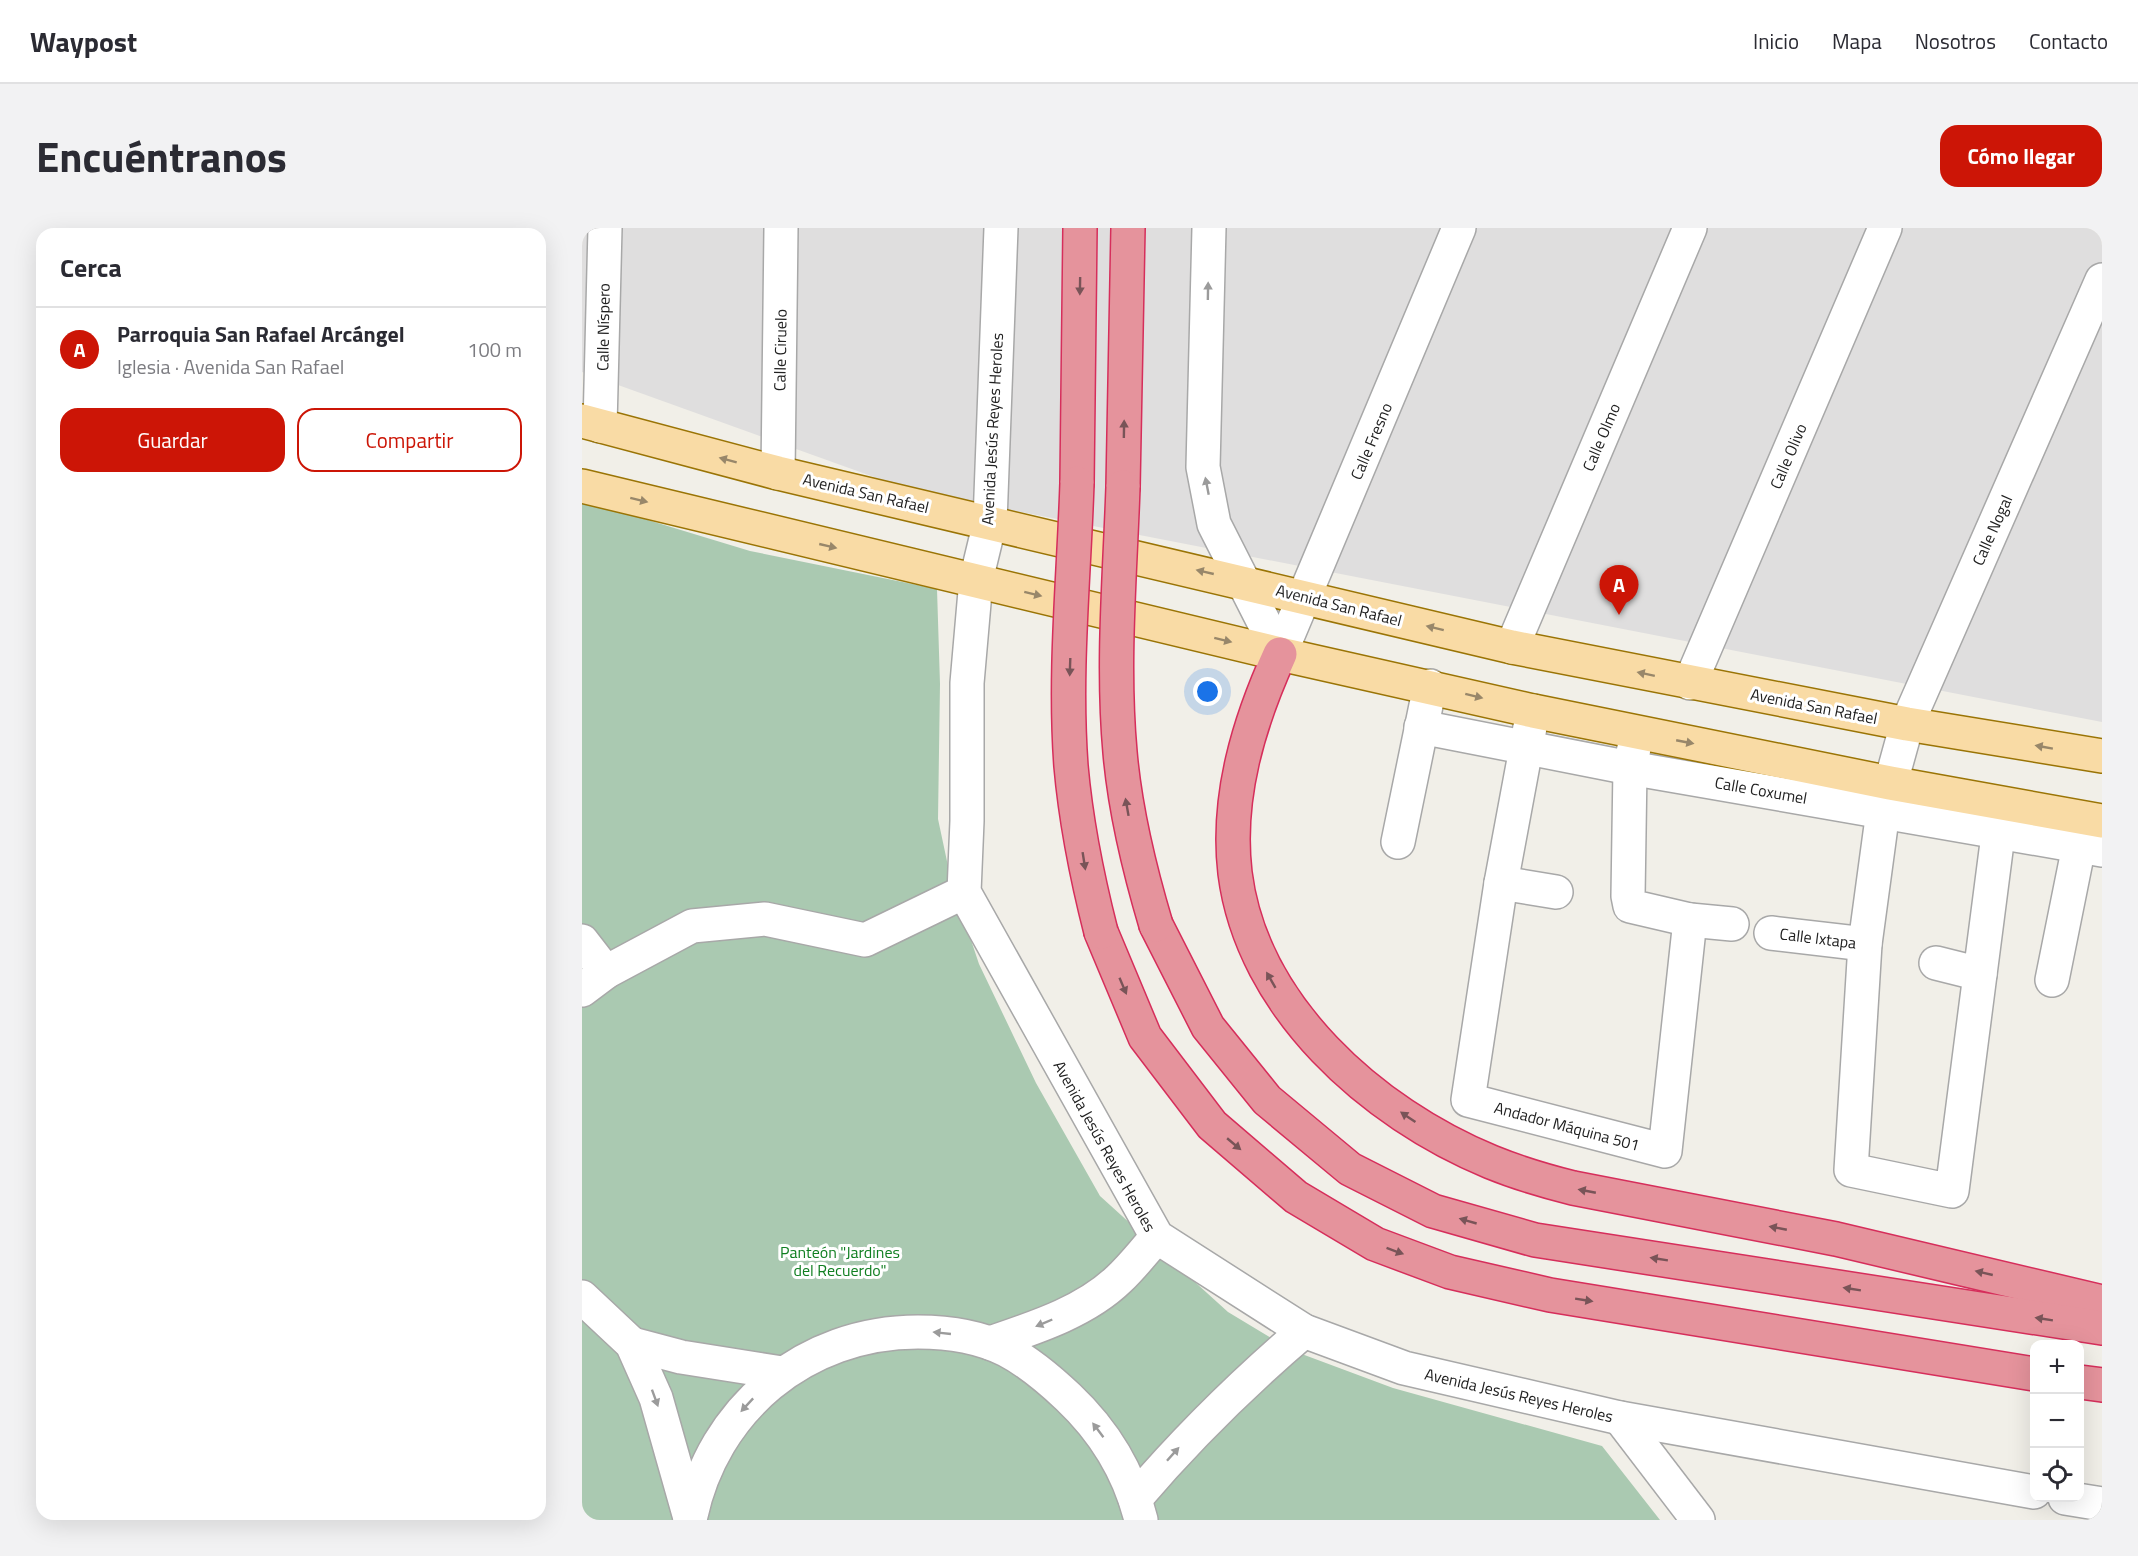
<!DOCTYPE html>
<html lang="es">
<head>
<meta charset="utf-8">
<style>
  body { margin:0; font-family:"Titillium Web",sans-serif; background:#f2f2f3; color:#2b2b33 }
  .controls { position:absolute; right:18px; bottom:18px; display:grid; overflow:hidden; border-radius:12px; box-shadow:0 6px 24px #0002 }
  .controls button { width:54px; height:54px; display:grid; place-items:center; padding:0; border:0; border-bottom:2px solid #e1e1e2; background:#fff; color:#2b2b33; font:30px sans-serif }
  .you { position:absolute; left:626px; top:464px; width:21px; height:21px; margin:-15px; border:4px solid #fff; border-radius:50%; background:#1a73e8; box-shadow:0 0 0 9px #1a73e833 }
  .badge { display:grid; place-items:center; width:39px; height:39px; border-radius:50%; background:#cc1506; color:#fff; font-size:20px; font-weight:700 }
  .pin { position:absolute; translate:-50% -50px; filter:drop-shadow(0 2px 3px #0008) }
  .pin::after { content:''; position:absolute; top:32px; width:21px; height:18px; background:inherit; clip-path:polygon(0 0,100% 0,50% 100%) }
  .list { margin:0; padding:0; list-style:none }
  h2 { display:flex; justify-content:space-between; align-items:center; height:78px; margin:0; padding:0 24px; font-size:26px }
  h2 small { font-size:20px; font-weight:400; color:#7c7c81 }
  .list li { display:grid; grid-template-columns:39px 1fr auto; gap:18px; align-items:center; box-sizing:border-box; height:84px; padding:0 24px; border-top:2px solid #e1e1e2 }
  .list b { display:block; font-size:22px; white-space:nowrap }
  .list p { margin:0; font-size:20px; white-space:nowrap; color:#7c7c81 }
  .list em { font-size:20px; font-style:normal; color:#7c7c81 }
  .actions { display:flex; gap:12px; padding:18px 24px }
  .actions a { flex:1; padding:14px 0; border:2px solid #cc1506; border-radius:18px; text-align:center; font-size:21px; color:#cc1506 }
  .actions .main { background:#cc1506; color:#fff }
  .icon { flex:none; width:33px; height:33px; fill:none; stroke:currentColor; stroke-width:2; stroke-linecap:round; stroke-linejoin:round }
  .map { position:relative; flex:none; width:1520px; height:1292px; overflow:hidden; border-radius:18px }
  header { display:flex; align-items:center; gap:36px; box-sizing:border-box; height:84px; padding:0 30px; background:#fff; border-bottom:2px solid #e1e1e2 }
  header strong { font-size:28px }
  nav { display:flex; gap:33px; margin-inline-start:auto; font-size:21px }
  .intro { display:flex; align-items:center; justify-content:space-between; box-sizing:border-box; height:144px; padding:0 36px }
  h1 { margin:0; font-size:42px }
  .button { padding:15px 27px; border-radius:18px; background:#cc1506; color:#fff; font-size:21px; font-weight:700 }
  main { display:flex; gap:36px; padding:0 36px }
  aside { flex:1; background:#fff; border-radius:18px; box-shadow:0 6px 24px #0002 }
  .map>svg:first-child { display:block }
  .residential { fill:#dfdede }
  .cemetery { fill:#aac9b1 }
  .lines { fill:none; stroke-linecap:round; stroke-linejoin:round }
  .minor-casing { stroke:#a8a8a8; stroke-width:36 }
  .major-casing { stroke:#9a7405; stroke-width:36 }
  .highway-casing { stroke:#d62e5b; stroke-width:36 }
  .minor { stroke:#fff; stroke-width:33 }
  .major { stroke:#f9dba5; stroke-width:33 }
  .highway { stroke:#e5939c; stroke-width:33 }
  .highway-bridge-casing { stroke:#d62e5b; stroke-width:36; stroke-linecap:butt }
  .highway-bridge { stroke:#e5939c; stroke-width:33 }
  .oneway { fill:#795458 }
  .oneway2 { fill:#9b9b9b }
  .oneway3 { fill:#98876a }
  .labels { text-anchor:middle; dominant-baseline:central; stroke-width:6; stroke-linejoin:round; paint-order:stroke }
  .street-label { font-size:16px; fill:#212121; stroke:#fff }
  .park-label { font-size:16px; fill:#107f21; stroke:#fff }
</style>
</head>
<body>
<header>
<strong>Waypost</strong>
<nav><a>Inicio</a><a>Mapa</a><a>Nosotros</a><a>Contacto</a></nav>
</header>
<div class="intro"><h1>Encuéntranos</h1><a class="button">Cómo llegar</a></div>
<main>
<aside>
<h2>Cerca<small></small></h2>
<ul class="list">
<li><span class="badge">A</span><div><b>Parroquia San Rafael Arcángel</b><p>Iglesia · Avenida San Rafael</p></div><em>100 m</em></li>
</ul>
<div class="actions"><a class="main">Guardar</a><a>Compartir</a></div>
</aside>
<div class="map">
<svg width="1520" height="1292" viewBox="0 0 1520 1292">
  <rect width="100%" height="100%" fill="#f1efe8"/>
  <!-- residential -->
  <path class="residential" d="M0,0H1520V494L331,263L0,144Z"/>
  <!-- cemetery -->
  <path class="cemetery" d="M0,272L168,323L355,361L358,456L356,591L369,652L397,736L454,855L518,968L646,1084L709,1122L811,1160L1020,1218L1078,1292H0Z"/>
  <g class="lines">
    <!-- minor casing -->
    <g class="minor-casing">
      <g id="minor">
        <path d="M419,0L408,294L394,352L385,455V593L382,664L575,1009L722,1103L822,1140L1038,1190L1452,1264"/>
        <path d="M627,0L621,239L632,296L698,426"/>
        <path d="M18,198L23,0"/>
        <path d="M196,245L199,0"/>
        <path d="M930,419L1108,0"/>
        <path d="M698,426L877,0"/>
        <path d="M1108,455L1303,0"/>
        <path d="M951,483L919,655L886,872L1083,923L1108,692"/>
        <path d="M839,499L1048,540L1520,622"/>
        <path d="M1052,520L1048,540L1046,668L1048,678L1108,692L1150,696"/>
        <path d="M1420,576L1370,963L1269,942L1283,716L1301,583L1325,496L1520,52"/>
        <path d="M816,614L848,458"/>
        <path d="M919,655L974,664"/>
        <path d="M1189,705L1283,716"/>
        <path d="M0,713L24,744"/>
        <path d="M1354,735L1398,746"/>
        <path d="M1470,752L1501,598"/>
        <path d="M0,762L24,744L110,698L183,691L283,712L382,664"/>
        <path d="M0,1069L50,1116L74,1170L108,1290"/>
        <path d="M408,1115C452,1100 503,1084 537,1051C551,1038 562,1023 575,1009"/>
        <path d="M50,1116L99,1129L200,1145"/>
        <path d="M1038,1190L1116,1292"/>
        <path d="M1483,1270L1520,1276"/>
        <path d="M553,1271C605,1210 661,1155 722,1103"/>
        <path d="M108,1292C130,1181 223,1104 336,1104C366,1104 398,1109 424,1122C447,1134 468,1152 486,1169C522,1203 547,1243 559,1292"/>
      </g>
    </g>
    <!-- major casing -->
    <g class="major-casing">
      <g id="major">
        <path d="M0,193L196,245L930,419L1325,496L1520,528"/>
        <path d="M0,258L698,426L951,483L1308,555L1520,593"/>
      </g>
    </g>
    <!-- highway casing -->
    <g class="highway-casing">
      <g id="highway">
        <path d="M495,255L498,0"/>
        <path d="M541,259L546,0"/>
        <path d="M698,426C667,494 644,569 653,645C670,779 790,885 909,934C936,945 963,953 991,960L1254,1011L1520,1074"/>
        <path d="M574,697L626,799L685,872L768,941L851,983L953,1012L1520,1100"/>
        <path d="M519,704L563,809L630,897L714,969L793,1016L868,1044L968,1067L1452,1146"/>
        <path d="M1498,1154L1520,1157"/>
      </g>
    </g>
    <!-- minor -->
    <use href="#minor" class="minor"/>
    <!-- major -->
    <use href="#major" class="major"/>
    <!-- highway -->
    <use href="#highway" class="highway"/>
    <!-- highway-bridge casing -->
    <g class="highway-bridge-casing">
      <g id="highway-bridge">
        <path d="M495,255C492,348 482,444 489,538C494,595 505,649 519,704"/>
        <path d="M541,259C538,347 530,436 538,524C543,583 557,640 574,697"/>
      </g>
    </g>
    <!-- highway-bridge -->
    <use href="#highway-bridge" class="highway-bridge"/>
  </g>
  <!-- one-way arrows -->
  <defs><path id="oneway-solid" d="M-6-.8H1V-3.2L6.5 0L1 3.2V.8H-6Z" transform="scale(1.5)"/></defs>
  <g class="oneway">
    <use href="#oneway-solid" transform="translate(498 58) rotate(91)"/>
    <use href="#oneway-solid" transform="translate(542 201) rotate(-89)"/>
    <use href="#oneway-solid" transform="translate(488 439) rotate(92)"/>
    <use href="#oneway-solid" transform="translate(545 579) rotate(-100)"/>
    <use href="#oneway-solid" transform="translate(502 633) rotate(81)"/>
    <use href="#oneway-solid" transform="translate(689 752) rotate(-120)"/>
    <use href="#oneway-solid" transform="translate(541 758) rotate(67)"/>
    <use href="#oneway-solid" transform="translate(826 889) rotate(-146)"/>
    <use href="#oneway-solid" transform="translate(652 916) rotate(40)"/>
    <use href="#oneway-solid" transform="translate(1005 963) rotate(-169)"/>
    <use href="#oneway-solid" transform="translate(886 993) rotate(-164)"/>
    <use href="#oneway-solid" transform="translate(1196 1000) rotate(-169)"/>
    <use href="#oneway-solid" transform="translate(813 1023) rotate(20)"/>
    <use href="#oneway-solid" transform="translate(1077 1031) rotate(-171)"/>
    <use href="#oneway-solid" transform="translate(1402 1045) rotate(-167)"/>
    <use href="#oneway-solid" transform="translate(1270 1061) rotate(-171)"/>
    <use href="#oneway-solid" transform="translate(1002 1072) rotate(9)"/>
    <use href="#oneway-solid" transform="translate(1462 1091) rotate(-171)"/>
  </g>
  <g class="oneway2">
    <use href="#oneway-solid" transform="translate(626 63) rotate(-89)"/>
    <use href="#oneway-solid" transform="translate(625 258) rotate(-101)"/>
    <use href="#oneway-solid" transform="translate(462 1095) rotate(157)"/>
    <use href="#oneway-solid" transform="translate(360 1105) rotate(-174)"/>
    <use href="#oneway-solid" transform="translate(73 1170) rotate(70)"/>
    <use href="#oneway-solid" transform="translate(165 1177) rotate(133)"/>
    <use href="#oneway-solid" transform="translate(516 1202) rotate(-127)"/>
    <use href="#oneway-solid" transform="translate(591 1226) rotate(-48)"/>
  </g>
  <g class="oneway3">
    <use href="#oneway-solid" transform="translate(146 232) rotate(-165)"/>
    <use href="#oneway-solid" transform="translate(57 272) rotate(14)"/>
    <use href="#oneway-solid" transform="translate(246 318) rotate(13)"/>
    <use href="#oneway-solid" transform="translate(623 344) rotate(-167)"/>
    <use href="#oneway-solid" transform="translate(451 366) rotate(14)"/>
    <use href="#oneway-solid" transform="translate(853 400) rotate(-166)"/>
    <use href="#oneway-solid" transform="translate(641 412) rotate(14)"/>
    <use href="#oneway-solid" transform="translate(1064 446) rotate(-168)"/>
    <use href="#oneway-solid" transform="translate(892 468) rotate(14)"/>
    <use href="#oneway-solid" transform="translate(1103 514) rotate(11)"/>
    <use href="#oneway-solid" transform="translate(1462 519) rotate(-170)"/>
  </g>
  <g class="labels">
    <!-- street labels -->
    <g class="street-label">
      <text transform="translate(21 99) rotate(-89)">Calle Níspero</text>
      <text transform="translate(198 122) rotate(-89)">Calle Ciruelo</text>
      <text transform="translate(410 201) rotate(-87)">Avenida Jesús Reyes Heroles</text>
      <text transform="translate(1019 209) rotate(-67)">Calle Olmo</text>
      <text transform="translate(789 213) rotate(-67)">Calle Fresno</text>
      <text transform="translate(1206 228) rotate(-67)">Calle Olivo</text>
      <text transform="translate(284 265) rotate(13)">Avenida San Rafael</text>
      <text transform="translate(1410 302) rotate(-66)">Calle Nogal</text>
      <text transform="translate(757 377) rotate(14)">Avenida San Rafael</text>
      <text transform="translate(1232 478) rotate(11)">Avenida San Rafael</text>
      <text transform="translate(1179 562) rotate(10)">Calle Coxumel</text>
      <text transform="translate(1236 710) rotate(7)">Calle Ixtapa</text>
      <text transform="translate(985 898) rotate(15)">Andador Máquina 501</text>
      <text transform="translate(523 918) rotate(61)">Avenida Jesús Reyes Heroles</text>
      <text transform="translate(937 1167) rotate(13)">Avenida Jesús Reyes Heroles</text>
    </g>
    <!-- park labels -->
    <g class="park-label">
      <text x="258" y="1024">Panteón "Jardines<tspan x="258" dy="18">del Recuerdo"</tspan></text>
    </g>
  </g>
</svg>
<div class="controls">
<button>+</button>
<button>−</button>
<button><svg class="icon" aria-label="locate" viewBox="0 0 24 24"><circle cx="12" cy="12" r="6"/><path d="M12 2v4M12 18v4M2 12h4M18 12h4"/></svg></button>
</div>
<div class="you"></div>
<div class="pin badge" style="left:1037px;top:387px">A</div>
</div>
</main>
</body>
</html>
